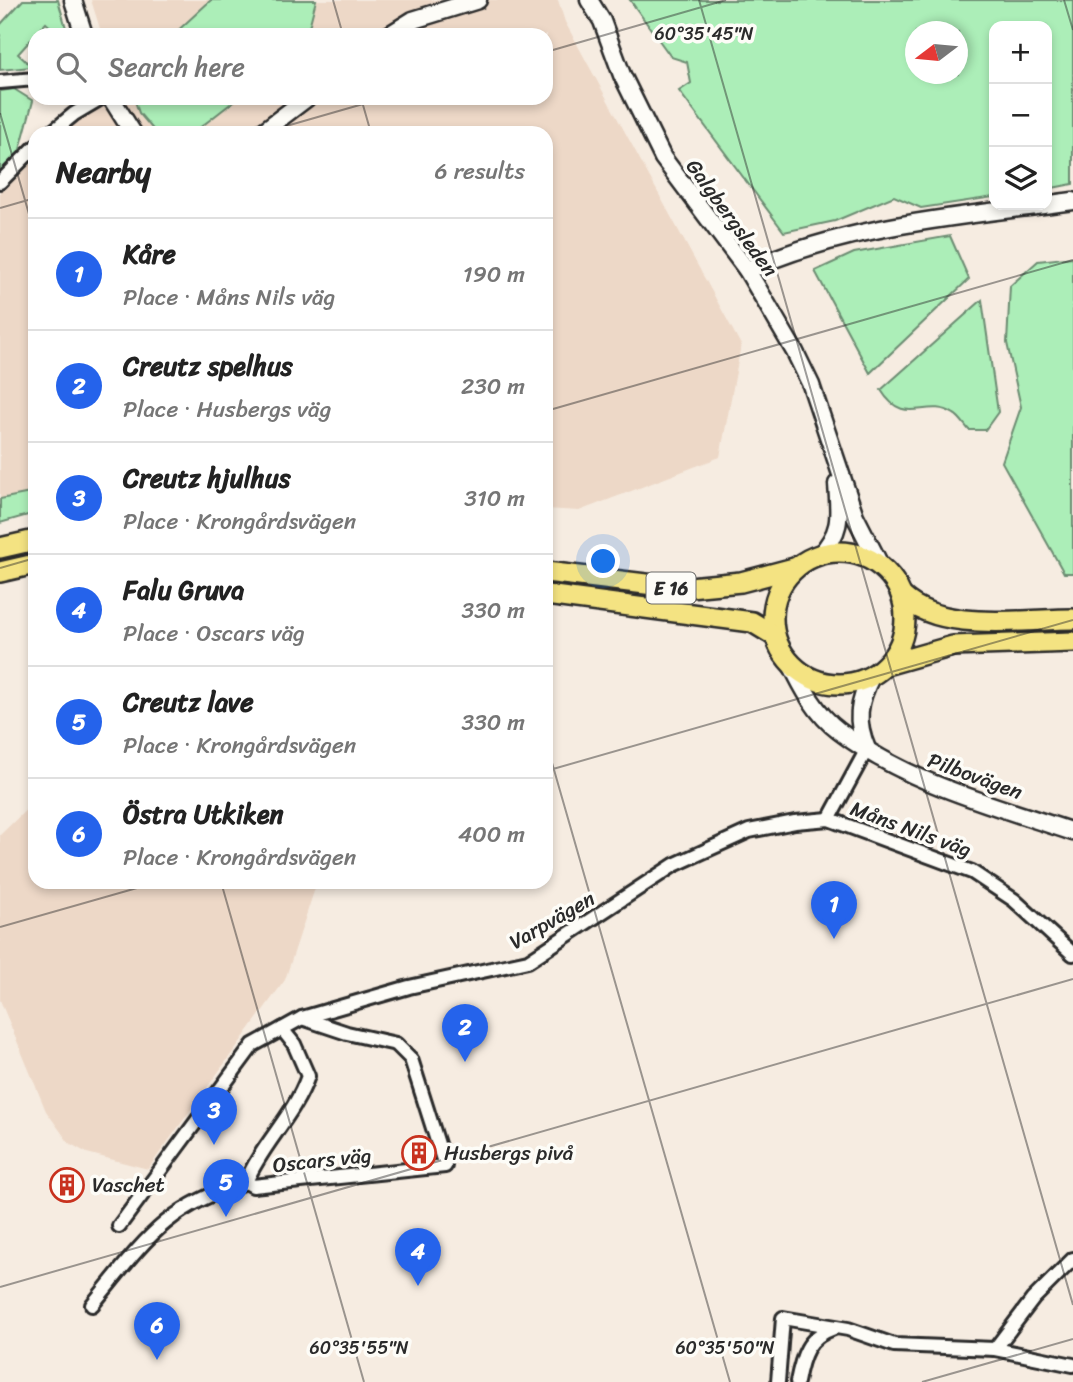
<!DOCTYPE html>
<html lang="en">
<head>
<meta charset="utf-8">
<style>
  body { margin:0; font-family:Sriracha,sans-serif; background:#f6f6f6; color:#222 }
  .controls { position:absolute; right:21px; top:21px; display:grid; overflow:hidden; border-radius:14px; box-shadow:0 4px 10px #0003 }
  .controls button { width:63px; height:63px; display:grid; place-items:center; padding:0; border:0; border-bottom:2px solid #e0e0e0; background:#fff; color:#222; font:35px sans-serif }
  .compass { position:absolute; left:905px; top:21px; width:63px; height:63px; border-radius:50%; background:#fff; box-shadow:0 4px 10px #0003; rotate:254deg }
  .you { position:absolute; left:604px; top:562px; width:24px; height:24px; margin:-18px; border:5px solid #fff; border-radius:50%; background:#1a73e8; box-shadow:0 0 0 10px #1a73e833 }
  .badge { display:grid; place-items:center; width:46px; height:46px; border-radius:50%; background:#2563eb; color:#fff; font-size:23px; font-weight:700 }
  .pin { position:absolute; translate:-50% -58px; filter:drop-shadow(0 2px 4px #0008) }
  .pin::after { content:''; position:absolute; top:37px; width:24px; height:21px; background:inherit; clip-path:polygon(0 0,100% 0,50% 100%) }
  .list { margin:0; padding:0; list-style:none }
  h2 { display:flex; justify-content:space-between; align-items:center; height:91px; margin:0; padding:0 28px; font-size:30px }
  h2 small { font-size:23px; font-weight:400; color:#767676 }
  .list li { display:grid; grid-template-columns:46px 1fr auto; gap:21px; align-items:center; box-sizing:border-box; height:112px; padding:0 28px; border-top:2px solid #e0e0e0 }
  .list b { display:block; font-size:26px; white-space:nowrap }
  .list p { margin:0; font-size:23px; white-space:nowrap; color:#767676 }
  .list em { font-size:23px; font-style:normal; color:#767676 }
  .icon { flex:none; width:38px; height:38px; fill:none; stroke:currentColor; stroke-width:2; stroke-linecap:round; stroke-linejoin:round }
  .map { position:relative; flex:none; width:1073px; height:1382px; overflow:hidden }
  .search { position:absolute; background:#fff; box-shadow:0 4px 10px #0003; left:28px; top:28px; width:525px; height:77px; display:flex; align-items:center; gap:18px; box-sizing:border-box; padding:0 24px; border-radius:21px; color:#767676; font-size:26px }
  .panel { position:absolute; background:#fff; box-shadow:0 4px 10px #0003; left:28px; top:126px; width:525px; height:763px; border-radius:21px }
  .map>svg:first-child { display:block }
  .built { fill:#edd8c7 }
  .green { fill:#aceeb8; stroke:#6c8c72; stroke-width:2; fill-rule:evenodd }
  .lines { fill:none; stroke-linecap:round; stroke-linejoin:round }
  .minor-casing { stroke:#2b2b2b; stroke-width:18 }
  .tertiary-casing { stroke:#2b2b2b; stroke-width:21 }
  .trunk-casing { stroke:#2b2b2b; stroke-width:24 }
  .minor { stroke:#fdfcf7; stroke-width:12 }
  .tertiary { stroke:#fdfcf7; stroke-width:16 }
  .trunk { stroke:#f4e382; stroke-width:19 }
  .ticks { fill:none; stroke:#2b2b2b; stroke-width:2; stroke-opacity:0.45 }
  .labels { text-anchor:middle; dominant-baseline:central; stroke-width:7; stroke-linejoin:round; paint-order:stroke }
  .shield { fill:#fdfcf7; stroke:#6a6a68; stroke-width:2 }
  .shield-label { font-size:19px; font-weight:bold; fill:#2b2b2b }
  .street-label { font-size:21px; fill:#2b2b2b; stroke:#fdfcf7 }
  .poi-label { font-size:21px; fill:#2b2b2b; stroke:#fdfcf7; text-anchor:start }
  .ticks-label { font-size:18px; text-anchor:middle; fill:#2b2b2b; stroke:#fdfcf7; stroke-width:7; stroke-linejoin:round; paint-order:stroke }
</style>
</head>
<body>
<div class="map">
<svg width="1073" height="1382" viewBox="0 0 1073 1382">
  <rect width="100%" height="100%" fill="#f6ece1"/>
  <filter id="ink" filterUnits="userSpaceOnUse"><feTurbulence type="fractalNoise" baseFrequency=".0143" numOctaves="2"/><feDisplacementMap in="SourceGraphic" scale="14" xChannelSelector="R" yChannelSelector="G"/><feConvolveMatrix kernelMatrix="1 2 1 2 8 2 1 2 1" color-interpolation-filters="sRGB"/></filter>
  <g filter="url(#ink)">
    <!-- built -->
    <g class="built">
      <path d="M91,0H558L565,22L741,345L720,457L579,511L546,509V133H52L88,98H546V35H102Z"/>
      <path d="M35,150V491L0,499V185Z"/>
      <path d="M35,801V882H317L285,980L148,1169L87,1153L69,1143L46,1111L0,1000V835Z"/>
    </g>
    <!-- green -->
    <g class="green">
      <path d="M23,0H58L68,35H59L46,23L18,54L32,67L0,70V25Z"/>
      <path d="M211,0H316L307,35H173Z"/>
      <path d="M630,0H1073V184L1047,189V26H994V197L921,208L894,196L835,221L784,232L679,91L691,83L687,62L671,57ZM916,32H958V74H916Z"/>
      <path d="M14,89L33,101L18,157L0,175V91Z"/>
      <path d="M134,98H238L193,133H156L139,113Z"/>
      <path d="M950,236L969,279L870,373L815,271L854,253Z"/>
      <path d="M1073,257V573H1064L1002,462L1021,407L1007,343L1010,286L1038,261Z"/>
      <path d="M982,300L998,412L985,430H969C965,426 960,417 954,414C926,396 905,429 881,390Z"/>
      <path d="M35,492V513L0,523V499Z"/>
    </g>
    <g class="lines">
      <!-- minor casing -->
      <g class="minor-casing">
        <g id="minor">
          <path d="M0,82L35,79"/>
          <path d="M51,133L74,114L101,98"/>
          <path d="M0,182L35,147"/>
          <path d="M829,819L867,749"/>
          <path d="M246,1182L253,1186L445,1166L411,1059L396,1044L347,1033L302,1018"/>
          <path d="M246,1182C262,1144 294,1116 308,1076L294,1044L282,1029"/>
          <path d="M119,1226L253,1045L302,1018L409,987L528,961L674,865L749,831L795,822L829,819L972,872L1014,900L1073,954"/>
          <path d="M92,1305C144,1242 164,1207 246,1182"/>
          <path d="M995,1349L1033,1299L1073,1259"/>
          <path d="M778,1382L783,1318L848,1329L894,1345L995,1349L1073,1365"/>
          <path d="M797,1382C802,1356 807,1337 834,1328"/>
        </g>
      </g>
      <!-- tertiary casing -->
      <g class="tertiary-casing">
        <g id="tertiary">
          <path d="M73,0L84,35"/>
          <path d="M589,0L602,21L622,75L663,158L747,270L795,352L811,385L855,516L879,563"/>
          <path d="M389,35L413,20L478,0"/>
          <path d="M111,98L133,133"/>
          <path d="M261,133L307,98"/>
          <path d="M747,270C853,223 960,217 1073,201"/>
          <path d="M820,555C843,530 839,515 837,484"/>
          <path d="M790,662C802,687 816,714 839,731C907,783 993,805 1073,832"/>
          <path d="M867,749C855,721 858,702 872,675"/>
        </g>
      </g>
      <!-- trunk casing -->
      <g class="trunk-casing">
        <g id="trunk">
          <path d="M0,548L35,540"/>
          <circle cx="839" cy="618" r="66"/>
          <path d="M0,572L35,564"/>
          <path d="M546,572L679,588L741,582L794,568"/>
          <path d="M546,595L752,622L775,636"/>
          <path d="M902,596C941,633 1022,619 1073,619"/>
          <path d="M886,665L953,646L1073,642"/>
        </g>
      </g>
      <!-- minor -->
      <use href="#minor" class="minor"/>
      <!-- tertiary -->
      <use href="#tertiary" class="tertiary"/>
      <!-- trunk -->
      <use href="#trunk" class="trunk"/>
    </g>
  </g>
  <!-- ticks -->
  <path class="ticks" d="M333,0L343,35M699,0L1073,1305M1064,0L1073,30M546,52L726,0M361,98L371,133M0,113L35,235M262,133L384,98M0,208L35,198M546,411L1073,260M0,568L35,558M546,742L730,1382M546,771L1073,620M221,882L364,1382M0,927L158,882M0,1287L1073,979M922,1382L1073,1339"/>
  <!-- icons -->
  <defs>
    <g id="building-ring" transform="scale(1.75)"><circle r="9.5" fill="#fdfcf7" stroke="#c8321e" stroke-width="1.5"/><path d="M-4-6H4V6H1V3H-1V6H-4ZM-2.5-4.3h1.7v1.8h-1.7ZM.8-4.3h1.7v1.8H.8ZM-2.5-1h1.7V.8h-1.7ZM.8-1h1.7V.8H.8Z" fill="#c8321e"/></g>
  </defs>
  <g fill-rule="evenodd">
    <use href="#building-ring" x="419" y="1153"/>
    <use href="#building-ring" x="67" y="1185"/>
  </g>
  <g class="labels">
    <!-- shield labels -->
    <rect class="shield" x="646.5" y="572.5" width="49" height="31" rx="5"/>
    <g class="shield-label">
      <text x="671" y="588">E 16</text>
    </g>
    <!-- street labels -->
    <g class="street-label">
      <text transform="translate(732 218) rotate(54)">Galgbergsleden</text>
      <text transform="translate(975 776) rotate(20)">Pilbovägen</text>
      <text transform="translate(911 829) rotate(20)">Måns Nils väg</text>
      <text transform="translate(552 920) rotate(-30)">Varpvägen</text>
      <text transform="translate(322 1160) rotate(-6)">Oscars väg</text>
    </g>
    <!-- poi labels -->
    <g class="poi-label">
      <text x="444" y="1153">Husbergs pivå</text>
      <text x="92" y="1185">Vaschet</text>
    </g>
  </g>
  <g class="ticks-label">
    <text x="704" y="40">60°35'45"N</text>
    <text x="359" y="1354">60°35'55"N</text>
    <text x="725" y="1354">60°35'50"N</text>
  </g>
</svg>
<div class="controls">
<button>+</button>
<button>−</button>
<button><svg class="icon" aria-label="layers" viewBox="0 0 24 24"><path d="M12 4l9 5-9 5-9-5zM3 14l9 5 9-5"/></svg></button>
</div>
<svg class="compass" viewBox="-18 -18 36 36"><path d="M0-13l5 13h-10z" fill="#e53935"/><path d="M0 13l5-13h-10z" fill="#767676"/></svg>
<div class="you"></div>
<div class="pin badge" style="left:834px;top:939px">1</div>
<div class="pin badge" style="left:465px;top:1062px">2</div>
<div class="pin badge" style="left:214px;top:1145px">3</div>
<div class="pin badge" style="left:418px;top:1286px">4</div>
<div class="pin badge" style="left:226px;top:1217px">5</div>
<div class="pin badge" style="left:157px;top:1360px">6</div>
<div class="search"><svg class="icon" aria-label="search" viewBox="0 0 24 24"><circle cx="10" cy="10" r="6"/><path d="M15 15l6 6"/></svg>Search here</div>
<section class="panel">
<h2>Nearby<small>6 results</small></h2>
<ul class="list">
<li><span class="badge">1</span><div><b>Kåre</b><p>Place · Måns Nils väg</p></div><em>190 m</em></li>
<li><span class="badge">2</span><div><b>Creutz spelhus</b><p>Place · Husbergs väg</p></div><em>230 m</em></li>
<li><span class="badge">3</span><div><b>Creutz hjulhus</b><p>Place · Krongårdsvägen</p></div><em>310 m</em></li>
<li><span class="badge">4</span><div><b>Falu Gruva</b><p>Place · Oscars väg</p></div><em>330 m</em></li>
<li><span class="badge">5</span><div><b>Creutz lave</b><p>Place · Krongårdsvägen</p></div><em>330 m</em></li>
<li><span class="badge">6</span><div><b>Östra Utkiken</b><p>Place · Krongårdsvägen</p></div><em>400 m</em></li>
</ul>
</section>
</div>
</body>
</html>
